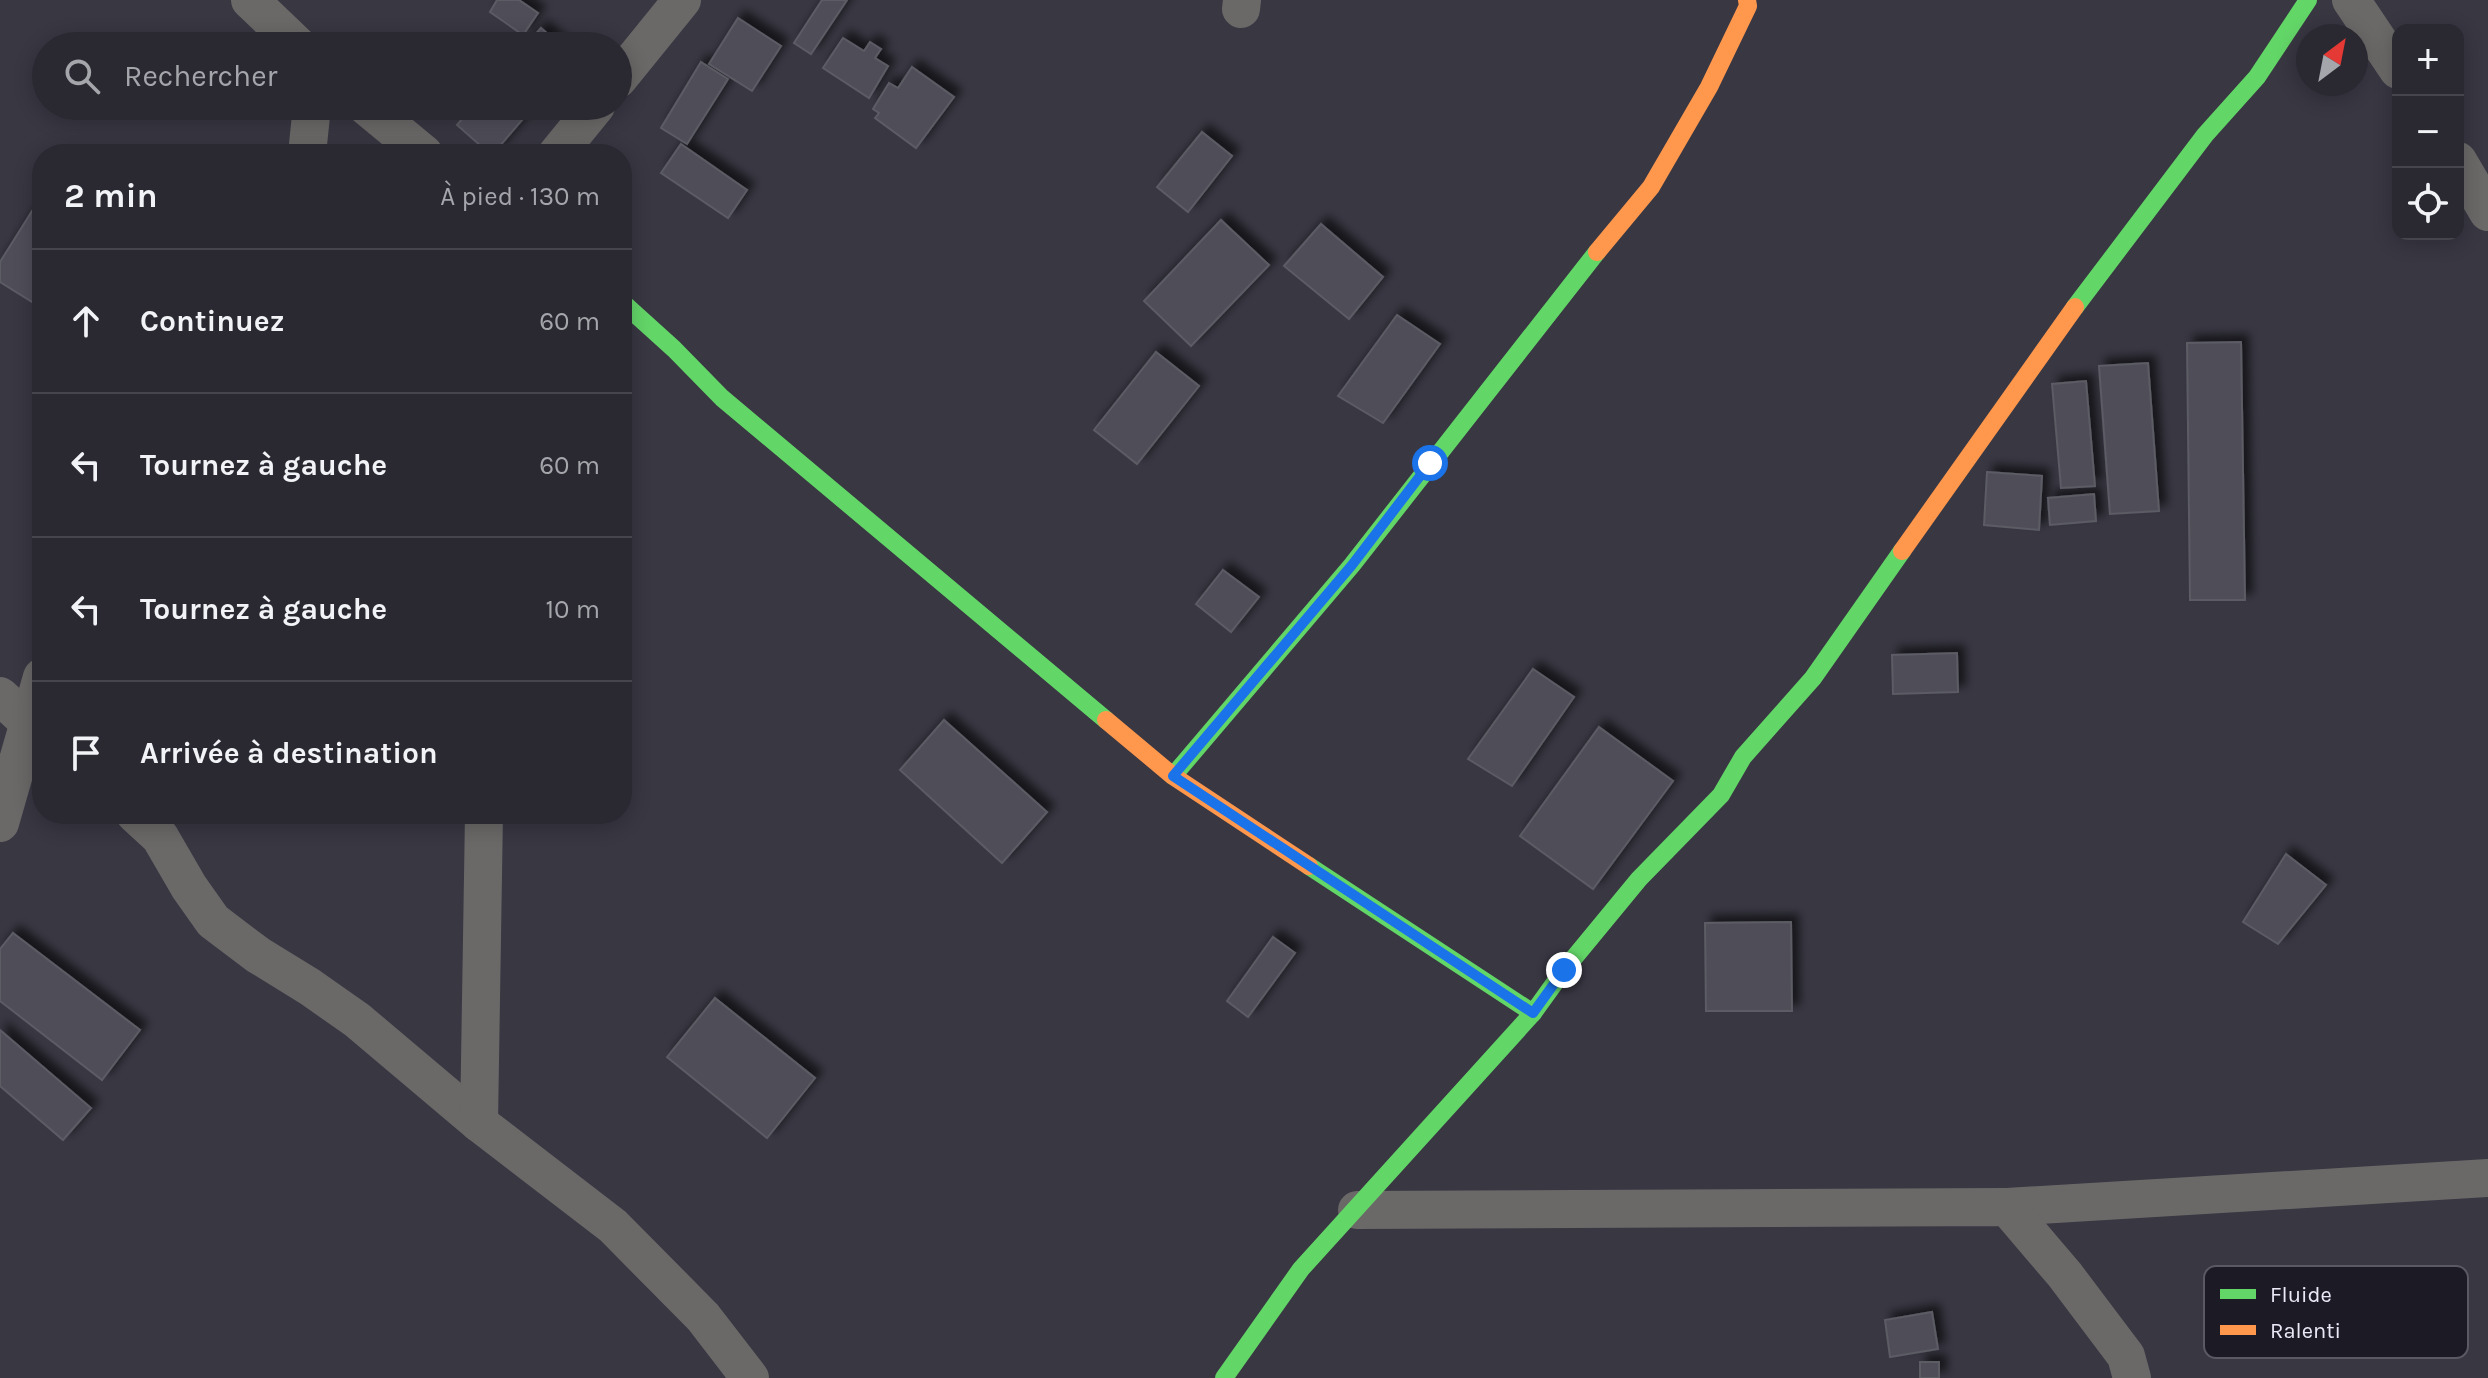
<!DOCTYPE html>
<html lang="fr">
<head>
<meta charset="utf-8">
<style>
  body { margin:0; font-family:Karla,sans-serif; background:#36353e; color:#f1f3f6 }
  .controls { position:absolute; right:24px; top:24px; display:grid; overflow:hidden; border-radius:16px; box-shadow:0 4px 20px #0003 }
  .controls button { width:72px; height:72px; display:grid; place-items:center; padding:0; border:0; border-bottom:2px solid #46454d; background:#2a2932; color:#f1f3f6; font:40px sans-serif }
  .compass { position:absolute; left:2296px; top:24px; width:72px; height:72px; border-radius:50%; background:#2a2932; box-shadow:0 4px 20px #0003; rotate:32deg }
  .stop { position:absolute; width:24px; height:24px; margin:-18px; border:6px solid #1a73e8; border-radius:50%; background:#fff }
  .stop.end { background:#1a73e8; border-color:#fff; box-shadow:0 2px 8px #0008 }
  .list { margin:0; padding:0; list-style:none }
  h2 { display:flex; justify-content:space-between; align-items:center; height:104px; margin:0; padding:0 32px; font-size:34px }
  h2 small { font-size:26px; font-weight:400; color:#a5a6ac }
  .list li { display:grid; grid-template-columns:52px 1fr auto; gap:24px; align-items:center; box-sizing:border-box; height:144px; padding:0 32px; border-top:2px solid #46454d }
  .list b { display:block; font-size:30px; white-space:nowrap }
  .list em { font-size:26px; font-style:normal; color:#a5a6ac }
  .icon { flex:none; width:44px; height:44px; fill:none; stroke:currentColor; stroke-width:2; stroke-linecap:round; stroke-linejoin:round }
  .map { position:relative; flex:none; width:2488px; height:1378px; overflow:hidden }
  .search { position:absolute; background:#2a2932; box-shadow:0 4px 20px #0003; left:32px; top:32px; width:600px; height:88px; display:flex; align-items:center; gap:20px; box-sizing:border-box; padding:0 28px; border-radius:44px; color:#a5a6ac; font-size:30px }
  .panel { position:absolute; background:#2a2932; box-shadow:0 4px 20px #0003; left:32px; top:144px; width:600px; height:680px; border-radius:32px }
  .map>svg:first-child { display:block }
  .building { fill:#504e58; stroke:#5c5b65; stroke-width:2; filter:url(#shadow) }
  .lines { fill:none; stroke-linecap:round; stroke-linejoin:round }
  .street { stroke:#6b6868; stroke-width:38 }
  .fast { stroke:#63d668; stroke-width:18 }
  .slow { stroke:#ff974d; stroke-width:18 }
  .route { stroke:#1a73e8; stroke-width:10 }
  .key { fill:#1c1b25; stroke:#5a5964; stroke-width:2 }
  .key-label { font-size:22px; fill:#eae9f7 }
</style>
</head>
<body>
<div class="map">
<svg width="2488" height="1378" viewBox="0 0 2488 1378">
  <defs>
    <filter id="shadow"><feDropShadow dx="7" dy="-7" stdDeviation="4" flood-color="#0009"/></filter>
  </defs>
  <rect width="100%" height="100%" fill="#383742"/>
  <!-- building -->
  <g class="building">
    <path d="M497,0H519L538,13L523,35L490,12Z"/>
    <path d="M822,0H847L811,54L794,43Z"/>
    <path d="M738,18L781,46L752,91L709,64Z"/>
    <path d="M541,28L562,46H525Z"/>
    <path d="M843,38L864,51L870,42L881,49L875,58L888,66L869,98L823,68Z"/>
    <path d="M701,62L728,79L687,144L661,128Z"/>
    <path d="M912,67L954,97L916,148L875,118L879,113L873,109L889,83L898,88Z"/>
    <path d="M473,106H534L493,154H490L457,125Z"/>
    <path d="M1202,132L1232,156L1188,212L1157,187Z"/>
    <path d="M681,144L747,190L728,218L661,173Z"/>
    <path d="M32,211L42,217V297L37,305L0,282V262Z"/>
    <path d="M1221,220L1269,265L1191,346L1144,301Z"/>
    <path d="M1321,224L1383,277L1349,319L1284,266Z"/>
    <path d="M1397,315L1440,344L1383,423L1338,396Z"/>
    <path d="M2241,342L2245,600H2190L2187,343Z"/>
    <path d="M1156,352L1199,386L1137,464L1094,430Z"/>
    <path d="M2148,363L2159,511L2110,514L2099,366Z"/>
    <path d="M2086,381L2095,486L2061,488L2052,384Z"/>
    <path d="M1987,472L2042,476L2039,530L1984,525Z"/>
    <path d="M2094,494L2096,521L2050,525L2048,498Z"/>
    <path d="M1223,570L1259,597L1231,632L1196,604Z"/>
    <path d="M1957,653L1958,692L1893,694L1892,655Z"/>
    <path d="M1533,669L1574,697L1512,786L1468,759Z"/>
    <path d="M944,720L1047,812L1002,863L900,770Z"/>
    <path d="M1599,727L1673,781L1593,889L1520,836Z"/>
    <path d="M2286,854L2326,885L2278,944L2243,922Z"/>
    <path d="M1791,922L1792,1011H1706L1705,923Z"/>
    <path d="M13,933L140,1030L102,1080L0,1001V949Z"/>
    <path d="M1273,937L1295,953L1248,1017L1227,1001Z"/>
    <path d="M715,998L815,1078L767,1138L667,1057Z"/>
    <path d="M0,1030L91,1108L63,1140L0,1086Z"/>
    <path d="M1932,1312L1938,1349L1890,1357L1885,1320Z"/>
    <rect x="1920" y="1362" width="19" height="16"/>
  </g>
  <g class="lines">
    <!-- street -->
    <g class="street">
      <path d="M250,0L298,46"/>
      <path d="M2351,0L2398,70"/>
      <path d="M1241,9L1242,0"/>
      <path d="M618,79L682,0"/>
      <path d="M366,106L424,154"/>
      <path d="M307,154L312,106"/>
      <path d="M557,154L596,106"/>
      <path d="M2458,161L2488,212"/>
      <path d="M0,696L42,735"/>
      <path d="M135,814L160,837L189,887L213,921L258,955L310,987L357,1020L479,1123L613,1226L703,1317L750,1378"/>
      <path d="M0,823L42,677"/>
      <path d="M479,1123L484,814"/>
      <path d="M2007,1207L2488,1178"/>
      <path d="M1357,1210L2007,1207L2065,1275L2126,1356L2132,1378"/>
    </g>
    <!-- fast -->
    <g class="fast">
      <path d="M622,302L674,349L722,398L1106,720"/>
      <path d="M2075,307L2205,135L2257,77L2308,0"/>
      <path d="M1173,776L1352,565L1597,252"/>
      <path d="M1309,866L1533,1013"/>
      <path d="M1224,1378L1301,1269L1533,1013L1564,970L1639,879L1721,795L1743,757L1813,678L1902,551"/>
    </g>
    <!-- slow -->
    <g class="slow">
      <path d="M1597,252L1651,187L1709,87L1748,6L1747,0"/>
      <path d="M1902,551L2075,307"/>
      <path d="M1106,720L1173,776L1309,866"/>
    </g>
  </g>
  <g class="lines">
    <!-- route -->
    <path class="route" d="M1430,463L1352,565L1173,776L1533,1013L1564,970"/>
  </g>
  <!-- legend -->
  <rect x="2204" y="1266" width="264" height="92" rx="12" class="key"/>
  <rect x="2220" y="1289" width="36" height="10" fill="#63d668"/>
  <rect x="2220" y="1325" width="36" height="10" fill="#ff974d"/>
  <g class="key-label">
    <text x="2270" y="1302">Fluide</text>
    <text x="2270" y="1338">Ralenti</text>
  </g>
</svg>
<div class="controls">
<button>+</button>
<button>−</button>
<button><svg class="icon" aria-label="locate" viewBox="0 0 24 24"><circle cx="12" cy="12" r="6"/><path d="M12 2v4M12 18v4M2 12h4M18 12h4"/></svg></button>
</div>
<svg class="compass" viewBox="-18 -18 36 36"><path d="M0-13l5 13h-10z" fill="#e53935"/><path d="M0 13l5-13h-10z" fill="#a5a6ac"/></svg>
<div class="stop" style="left:1430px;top:463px"></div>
<div class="stop end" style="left:1564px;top:970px"></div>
<div class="search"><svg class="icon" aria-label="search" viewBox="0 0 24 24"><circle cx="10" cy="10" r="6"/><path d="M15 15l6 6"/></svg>Rechercher</div>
<section class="panel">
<h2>2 min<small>À pied · 130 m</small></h2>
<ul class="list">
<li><svg class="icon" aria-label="ahead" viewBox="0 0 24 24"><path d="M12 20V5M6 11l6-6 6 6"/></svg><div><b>Continuez</b></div><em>60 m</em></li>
<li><svg class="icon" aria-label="left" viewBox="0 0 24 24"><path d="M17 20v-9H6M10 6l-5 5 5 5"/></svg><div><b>Tournez à gauche</b></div><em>60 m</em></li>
<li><svg class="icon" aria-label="left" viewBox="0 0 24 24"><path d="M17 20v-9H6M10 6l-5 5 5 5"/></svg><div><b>Tournez à gauche</b></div><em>10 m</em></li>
<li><svg class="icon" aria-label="arrive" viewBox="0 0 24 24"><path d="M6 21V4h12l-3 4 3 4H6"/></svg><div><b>Arrivée à destination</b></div></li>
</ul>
</section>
</div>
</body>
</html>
